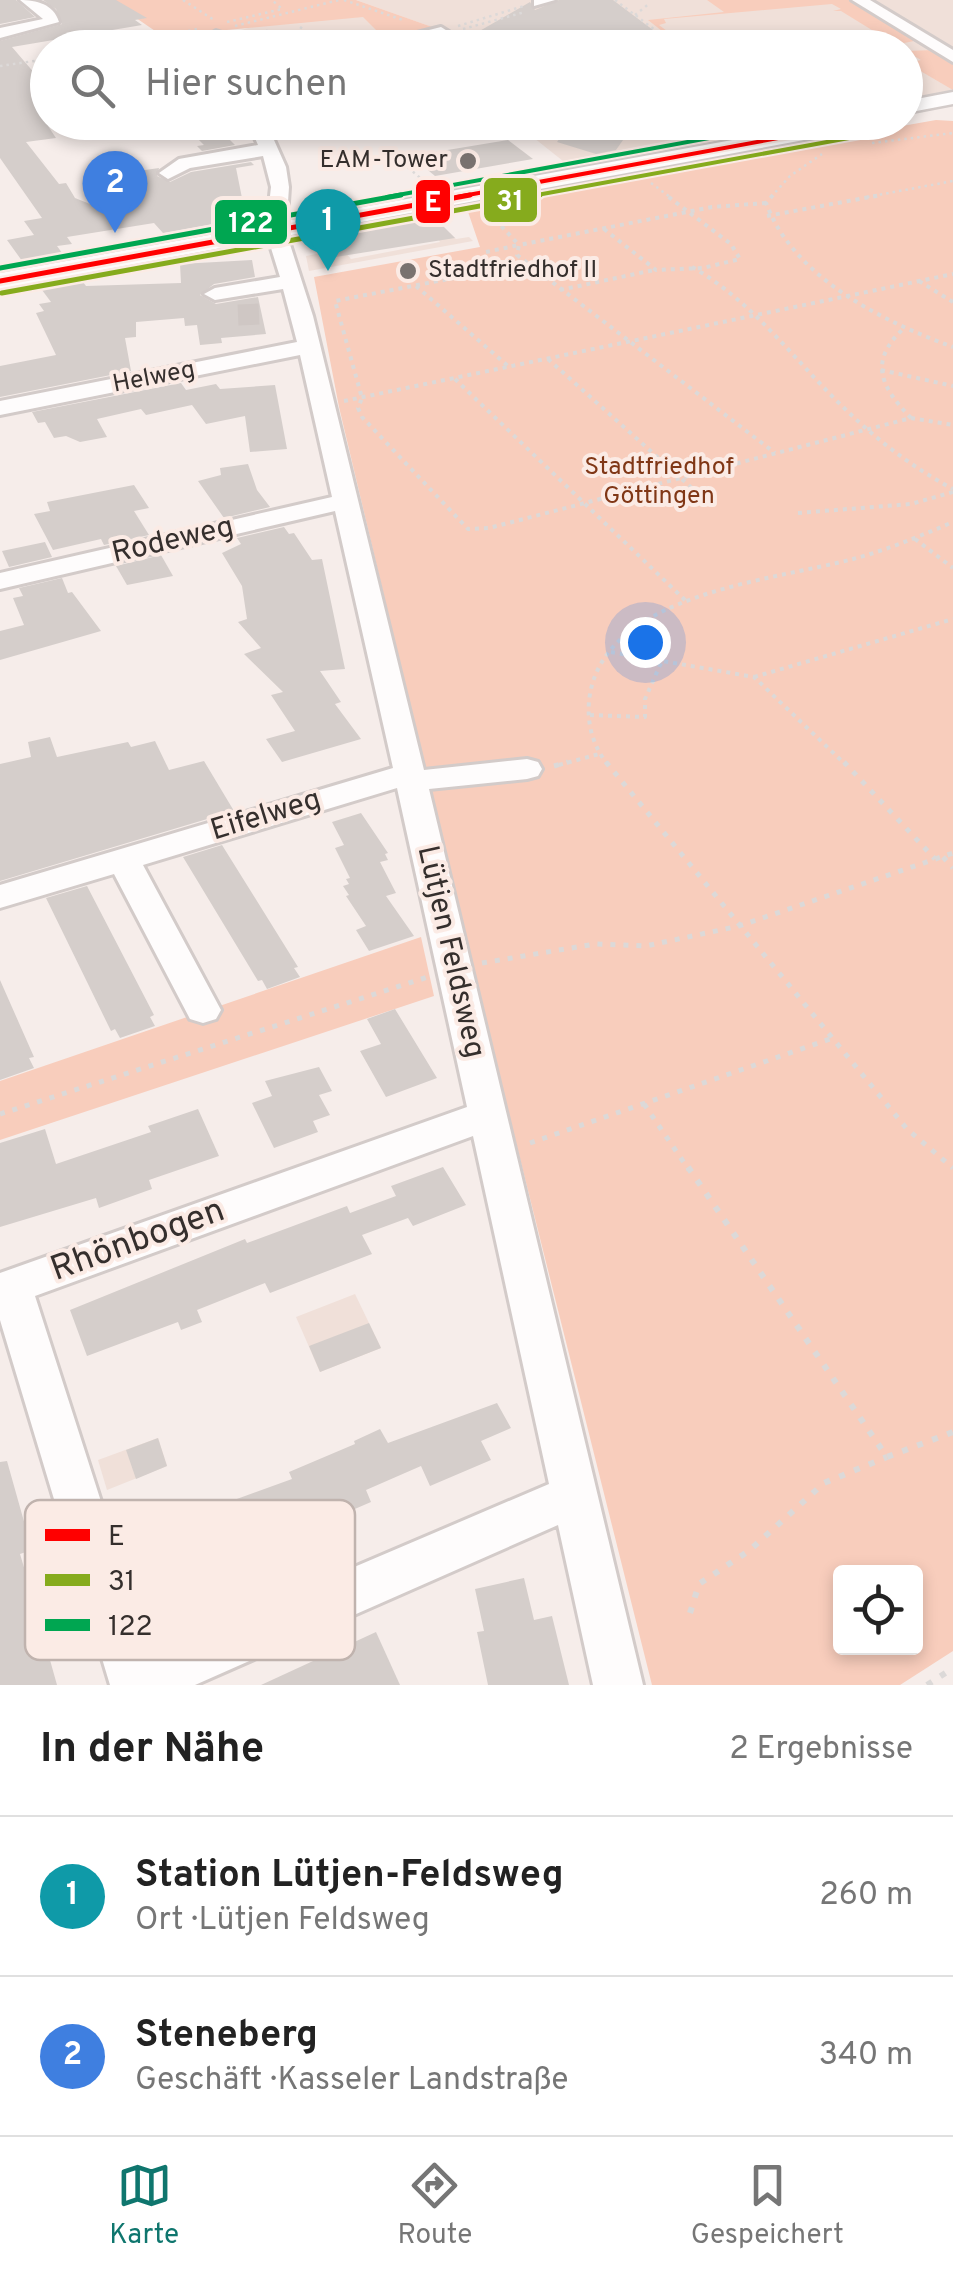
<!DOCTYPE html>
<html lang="de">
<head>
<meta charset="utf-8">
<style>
  body { margin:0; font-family:Overpass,sans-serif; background:#f6f6f6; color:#222 }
  .controls { position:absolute; right:30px; bottom:30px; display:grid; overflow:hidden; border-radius:10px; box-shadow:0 5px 15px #0003 }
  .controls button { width:90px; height:90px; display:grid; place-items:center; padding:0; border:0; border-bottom:2px solid #e0e0e0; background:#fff; color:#222; font:50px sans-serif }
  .you { position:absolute; left:645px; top:642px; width:35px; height:35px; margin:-25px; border:8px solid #fff; border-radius:50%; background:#1a73e8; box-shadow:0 0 0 15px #1a73e833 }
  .badge { display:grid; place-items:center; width:65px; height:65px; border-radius:50%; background:#0f766e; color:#fff; font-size:32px; font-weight:700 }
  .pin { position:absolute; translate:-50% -82px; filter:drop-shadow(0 2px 5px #0008) }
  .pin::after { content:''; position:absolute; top:52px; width:35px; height:30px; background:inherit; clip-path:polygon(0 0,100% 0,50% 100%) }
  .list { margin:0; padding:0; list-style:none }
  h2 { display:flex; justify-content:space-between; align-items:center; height:130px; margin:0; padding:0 40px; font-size:42px }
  h2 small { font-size:32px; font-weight:400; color:#767676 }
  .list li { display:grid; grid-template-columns:65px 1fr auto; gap:30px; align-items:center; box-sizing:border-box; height:160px; padding:0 40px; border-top:2px solid #e0e0e0 }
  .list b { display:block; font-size:38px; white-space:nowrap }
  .list p { margin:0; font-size:32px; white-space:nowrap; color:#767676 }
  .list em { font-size:32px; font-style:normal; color:#767676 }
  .icon { flex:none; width:55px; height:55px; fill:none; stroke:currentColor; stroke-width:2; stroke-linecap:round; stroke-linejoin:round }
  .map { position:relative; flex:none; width:953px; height:1685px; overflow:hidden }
  .search { position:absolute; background:#fff; box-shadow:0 5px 15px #0003; left:30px; right:30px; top:30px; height:110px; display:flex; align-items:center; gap:25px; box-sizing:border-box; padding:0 35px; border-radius:55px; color:#767676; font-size:38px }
  .sheet { height:450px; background:#fff }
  nav { display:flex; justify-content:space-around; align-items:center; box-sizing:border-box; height:140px; border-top:2px solid #e0e0e0; background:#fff; font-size:28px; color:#767676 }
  nav a { display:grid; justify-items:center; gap:5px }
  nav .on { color:#0f766e }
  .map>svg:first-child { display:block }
  .built { fill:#f0e0d9 }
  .green { fill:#f8cdbc; fill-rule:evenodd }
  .building { fill:#d5cecb }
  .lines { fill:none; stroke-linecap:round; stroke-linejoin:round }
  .minor-tunnel { stroke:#cfc7c4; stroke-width:21; stroke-dasharray:21 11; stroke-linecap:butt }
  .minor-casing { stroke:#d3cbc9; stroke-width:6 }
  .major-casing { stroke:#d3cbc9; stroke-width:5 }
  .path-far3 { stroke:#dcd9d8; stroke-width:2.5; stroke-dasharray:2.5 4; stroke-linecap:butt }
  .path-far2 { stroke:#dcd9d8; stroke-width:4; stroke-dasharray:4 5; stroke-linecap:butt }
  .path-far1 { stroke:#dcd9d8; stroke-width:5; stroke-dasharray:5 8; stroke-linecap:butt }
  .path { stroke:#dcd9d8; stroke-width:6; stroke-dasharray:6 10; stroke-linecap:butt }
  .minor { fill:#fefcfc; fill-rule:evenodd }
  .major { fill:#fefcfc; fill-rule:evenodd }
  .bus-1-far1-casing { stroke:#fbebe5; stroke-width:8 }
  .bus-1-casing { stroke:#fbebe5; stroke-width:10 }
  .bus-2-far1-casing { stroke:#fbebe5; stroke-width:8 }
  .bus-2-casing { stroke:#fbebe5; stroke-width:10 }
  .bus-3-far1-casing { stroke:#fbebe5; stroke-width:8 }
  .bus-3-casing { stroke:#fbebe5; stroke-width:10 }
  .bus-1-far1 { stroke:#f00; stroke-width:4 }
  .bus-1 { stroke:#f00; stroke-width:5 }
  .bus-2-far1 { stroke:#86ab1d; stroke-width:4 }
  .bus-2 { stroke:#86ab1d; stroke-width:5 }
  .bus-3-far1 { stroke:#00a651; stroke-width:4 }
  .bus-3 { stroke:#00a651; stroke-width:5 }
  .poi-dot { fill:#79726f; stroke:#fbebe5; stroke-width:4 }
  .labels { text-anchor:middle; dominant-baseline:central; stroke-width:8; stroke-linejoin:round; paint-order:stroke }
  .far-poi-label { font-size:25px; fill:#352f2d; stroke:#fbebe5; text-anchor:end }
  .far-street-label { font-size:25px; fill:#352f2d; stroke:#fbebe5 }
  .far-park-label { font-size:25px; fill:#803716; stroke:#fbebe5 }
  .street-label { font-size:30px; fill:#352f2d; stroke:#fbebe5 }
  .near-street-label { font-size:35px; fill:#352f2d; stroke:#fbebe5 }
  .key { fill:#fbebe5; stroke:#c0b3ae; stroke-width:2.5 }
  .key-label { font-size:28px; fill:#352f2d }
  .line-badge { stroke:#fbebe5; stroke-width:4 }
  .badge-label { font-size:28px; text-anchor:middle; font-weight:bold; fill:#fff }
</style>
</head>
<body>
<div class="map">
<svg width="953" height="1685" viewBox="0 0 953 1685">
  <rect width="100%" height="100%" fill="#f6edea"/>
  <!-- built -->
  <g class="built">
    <path d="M356,0H953V90L906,99V48H244L233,32L346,3L414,30L429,26Z"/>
    <path d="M549,122L760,123L563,161L524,130Z"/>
    <path d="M450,233L456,239L469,237L473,241L309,271L306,256L342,249L351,259L440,242L436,236Z"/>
    <path d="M355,1294L381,1348L320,1372L296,1317Z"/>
    <path d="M158,1438L167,1466L107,1490L98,1460Z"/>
  </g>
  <!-- green -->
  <g class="green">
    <path d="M110,0H356L435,28L372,43L370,41L384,38L363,17L206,32L144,47L97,48L158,33Z"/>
    <path d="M707,0H852L919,40L889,46L893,43L841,11H833L841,9L832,4L664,19L666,23L659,25L671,34L667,35L648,20L724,12Z"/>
    <path d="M935,50L953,65V90L917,69L906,71V67L916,65L912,62L921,60L906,51Z"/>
    <path d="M936,120L953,121V1651L900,1685H652L475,979L339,407L314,277L480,247L465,203ZM840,1572H916V1648H840Z"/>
    <path d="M421,937L434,996L0,1140V1081Z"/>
  </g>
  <!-- building -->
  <g class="building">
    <path d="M0,0H16L35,17L0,24Z"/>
    <path d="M43,0H116L147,18L135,20L142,25L12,47L48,89V126L56,138L26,142L59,184L66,183L75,198L90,204L139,196L125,173L159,168L157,176L170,182L191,172L251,162L254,165L236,168L246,218L163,233L154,223L67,237L72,244L57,246L65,257L25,265L7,240L34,235L24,221L42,218L0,158V41L62,24L56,9Z"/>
    <path d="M559,0H613L677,48H450L530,2L535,10Z"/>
    <path d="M570,125L592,126L630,130L616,150L596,154L557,142Z"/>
    <path d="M219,129L235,145L202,151L197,146L204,145L192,133Z"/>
    <path d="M508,140L533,159L435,176L411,156Z"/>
    <path d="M430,213L455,238L323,259L302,237Z"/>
    <path d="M252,260L255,277L214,284L200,295L216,304L258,297L266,334L221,338L222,343L200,345L197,325L185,326L184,318L136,322V337L125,338L131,371L0,397V366L56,355L36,313L44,311L39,304L51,302L39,286L80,278L86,286L181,283L180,264Z"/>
    <path d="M181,383L186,390L216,384L220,389L275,385L287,449L250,452L245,416L206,424L192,405L146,415L141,409L97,419L107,437L80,442L66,436L54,438L45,422L38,423L32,412Z"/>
    <path d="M248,464L257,490L270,507L224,518L198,481L221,475L220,468Z"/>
    <path d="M134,485L149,508L134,511L149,535L104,545L101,539L53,550L34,514L50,511L47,502Z"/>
    <path d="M284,527L289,534L294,533L312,560L322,559L345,669L320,671L341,702L335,704L361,739L282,762L266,739L295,731L271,695L283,692L244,654L261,648L238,622L247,619L242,586L222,553L241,544L237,538Z"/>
    <path d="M45,542L52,557L9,567L2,551Z"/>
    <path d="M161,555L173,576L127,585L116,566Z"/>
    <path d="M62,578L68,593L72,592L101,631L0,660V631L24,625L13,598L23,596L19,588Z"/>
    <path d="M50,737L57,757L128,742L131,747L155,741L169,770L204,761L234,811L0,881V764L31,757L28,742Z"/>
    <path d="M361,813L388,853L385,854L388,860L380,862L396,893L386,896L414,936L369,951L356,930L366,926L346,896L349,895L343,886L349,884L346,879L350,878L335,848L344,845L332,822Z"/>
    <path d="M222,845L298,967L294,968L300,977L267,989L262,980L258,981L183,857Z"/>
    <path d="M87,886L154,1015L150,1017L155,1026L120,1038L115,1029L111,1031L46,898Z"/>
    <path d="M0,980L34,1057L29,1058L34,1068L0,1080Z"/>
    <path d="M395,1009L437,1078L386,1097L360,1051L381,1044L367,1019Z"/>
    <path d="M319,1067L332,1091L319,1095L330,1115L313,1121L318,1132L274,1148L252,1103L272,1096L265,1081Z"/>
    <path d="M198,1109L219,1156L149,1180L152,1189L99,1208L96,1198L0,1227V1143L45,1129L56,1164L151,1132L148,1126Z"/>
    <path d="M443,1167L466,1205L413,1226L408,1218L362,1235L372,1254L270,1293L265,1283L197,1310L202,1322L181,1330L178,1322L87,1356L70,1310L245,1239L247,1243L347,1206L350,1213L396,1196L391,1186Z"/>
    <path d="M369,1323L381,1348L320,1372L309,1346Z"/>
    <path d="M497,1403L511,1428L481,1441L491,1460L430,1486L421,1466L366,1490L371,1502L313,1527L310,1522L262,1542L272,1566L223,1587L216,1570L181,1585L160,1527L292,1479L289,1472L355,1444L354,1441L380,1429L388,1443Z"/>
    <path d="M158,1438L167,1466L136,1479L126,1450Z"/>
    <path d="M7,1461L32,1550L20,1554L43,1631L57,1624L65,1653L50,1660L57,1685H0V1462Z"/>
    <path d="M524,1578L534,1620L552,1616L569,1685H488L477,1632L484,1631L475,1589Z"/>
    <path d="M376,1632L400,1685H261Z"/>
  </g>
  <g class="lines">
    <!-- minor-tunnel -->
    <path class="minor-tunnel" d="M238,315L261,314"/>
    <!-- minor casing -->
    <g class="minor-casing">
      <g id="minor">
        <path d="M20,0C36,0 54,4 59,22L0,38V28L43,19Z"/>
        <path d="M534,0H555L534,6Z"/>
        <path d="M852,0H870L953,50V62Z"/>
        <path d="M441,27L449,32L447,35L390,48H357Z"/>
        <path d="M216,31L222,33L230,48H214L208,36Z"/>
        <path d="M248,122H266L286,167L289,187L286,232L313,316L424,770L527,759L538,762L542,769L538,776L527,779L429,789L643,1685H593L558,1525L195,1685H110L0,1320V1273L467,1107L397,788L143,865L221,1010L216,1019L203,1023L190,1019L114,874L0,908V885L393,768L335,511L0,589V573L332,497L300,355L0,415V401L297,342L283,289L215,300L204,294L215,288L280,277L266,232L271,187L263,156L190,168L168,179L159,173L179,159L258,145ZM473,1136L549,1484L150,1654L35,1296Z"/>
      </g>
    </g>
    <!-- major casing -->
    <g class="major-casing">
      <g id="major">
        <path d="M953,92V104L906,113V101Z"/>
        <path d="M831,122H879L869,128L0,289V273Z"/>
      </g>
    </g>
    <!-- path-far3 -->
    <g class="path-far3">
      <path d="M183,0L214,20"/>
      <path d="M344,0L403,20"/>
      <path d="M615,0L679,48"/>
      <path d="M635,15L650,3"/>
      <path d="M227,22L282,9L272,0"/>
      <path d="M235,26L339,0"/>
      <path d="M458,26L524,6"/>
      <path d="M300,27L304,30"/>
      <path d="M463,29L525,12"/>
      <path d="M266,30L269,34"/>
      <path d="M668,37L690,35"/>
      <path d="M112,48L197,29"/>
      <path d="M683,48L704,45"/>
      <path d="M0,66L48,59"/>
      <path d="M872,143L953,133"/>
      <path d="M398,159L425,182"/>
      <path d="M651,183L670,197"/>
      <path d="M771,197L790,176L822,154"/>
      <path d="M867,197L953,181"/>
    </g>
    <!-- path-far2 -->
    <g class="path-far2">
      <path d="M773,195L766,203C794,278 882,321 953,347"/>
      <path d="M766,203L712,207L519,245L517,255L775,453"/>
      <path d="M489,213L519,245"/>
      <path d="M767,216L881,195"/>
      <path d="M604,229L656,270L703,268L740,259L731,244L666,195"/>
      <path d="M486,252L519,245"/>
      <path d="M526,264L335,301L362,398L358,408L362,417L468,529L489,528L911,418C881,387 868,362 903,329"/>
      <path d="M692,267C748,299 785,348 830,394C867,432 906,464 953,489"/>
      <path d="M919,281L953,302"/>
      <path d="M416,286L508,366"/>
      <path d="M560,290L654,270"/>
      <path d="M548,359L713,507"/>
      <path d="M881,370L953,386"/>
      <path d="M455,379L687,602"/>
      <path d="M344,401L953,274"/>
      <path d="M911,418L953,425"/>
      <path d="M798,513L911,504L953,492"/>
      <path d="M915,539L953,568"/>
      <path d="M611,652L754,677L846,765"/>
      <path d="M754,677L953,619"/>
      <path d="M590,715L645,717V699L661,663"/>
      <path d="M559,765L599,754"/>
      <path d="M608,765C593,746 587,725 589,701C600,594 771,581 853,559C887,550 920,536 953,522"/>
    </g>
    <!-- path-far1 -->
    <g class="path-far1">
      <path d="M606,762L907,1129L953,1168"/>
      <path d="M844,762L935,859"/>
      <path d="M554,766L568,762"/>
      <path d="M943,857L953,868"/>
      <path d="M482,963L595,944L646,946L739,926L953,853"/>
      <path d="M644,1104L689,1170"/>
      <path d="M0,1114L428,977"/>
      <path d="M530,1143L833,1038"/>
    </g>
    <!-- path -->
    <g class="path">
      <path d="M688,1167L887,1457L953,1432"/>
      <path d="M690,1613L699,1584L750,1550L824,1483L887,1457"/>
      <path d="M927,1685L953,1668"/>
    </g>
    <!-- minor -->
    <use href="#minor" class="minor"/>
    <!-- major -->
    <use href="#major" class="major"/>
    <!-- bus-1-far1 casing -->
    <g class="bus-1-far1-casing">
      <path id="bus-1-far1" d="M457,197L866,122"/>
    </g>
    <!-- bus-1 casing -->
    <g class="bus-1-casing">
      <path id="bus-1" d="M0,281L470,195"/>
    </g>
    <!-- bus-2-far1 casing -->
    <g class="bus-2-far1-casing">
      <path id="bus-2-far1" d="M526,197L871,134"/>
    </g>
    <!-- bus-2 casing -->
    <g class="bus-2-casing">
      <path id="bus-2" d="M2,293L540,195"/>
    </g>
    <!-- bus-3-far1 casing -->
    <g class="bus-3-far1-casing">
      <path id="bus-3-far1" d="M387,197L797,122"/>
    </g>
    <!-- bus-3 casing -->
    <g class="bus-3-casing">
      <path id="bus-3" d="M0,268L401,195"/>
    </g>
    <!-- bus-1-far1 -->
    <use href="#bus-1-far1" class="bus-1-far1"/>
    <!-- bus-1 -->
    <use href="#bus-1" class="bus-1"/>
    <!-- bus-2-far1 -->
    <use href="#bus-2-far1" class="bus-2-far1"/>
    <!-- bus-2 -->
    <use href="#bus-2" class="bus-2"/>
    <!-- bus-3-far1 -->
    <use href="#bus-3-far1" class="bus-3-far1"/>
    <!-- bus-3 -->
    <use href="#bus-3" class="bus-3"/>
  </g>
  <!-- markers -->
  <g class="poi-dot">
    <circle cx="468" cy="161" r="10"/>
    <circle cx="408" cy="271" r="10"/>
  </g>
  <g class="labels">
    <!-- far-poi labels -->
    <g class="far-poi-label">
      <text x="448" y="161">EAM-Tower</text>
      <text x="428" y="271" text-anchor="start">Stadtfriedhof II</text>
    </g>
    <!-- far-street labels -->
    <g class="far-street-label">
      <text transform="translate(154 378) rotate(-11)">Helweg</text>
    </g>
    <!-- far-park labels -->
    <g class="far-park-label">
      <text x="659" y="468">Stadtfriedhof<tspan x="659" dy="29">Göttingen</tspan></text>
    </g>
    <!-- street labels -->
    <g class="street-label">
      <text transform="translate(173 541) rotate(-13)">Rodeweg</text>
      <text transform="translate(266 816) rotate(-17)">Eifelweg</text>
      <text transform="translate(450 952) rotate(77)">Lütjen Feldsweg</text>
    </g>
    <!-- near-street labels -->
    <g class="near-street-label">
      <text transform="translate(138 1241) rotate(-20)">Rhönbogen</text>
    </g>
  </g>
  <!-- legend -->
  <rect x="25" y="1500" width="330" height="160" rx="15" class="key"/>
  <rect x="45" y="1529" width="45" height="12" fill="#f00"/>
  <rect x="45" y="1574" width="45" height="12" fill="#86ab1d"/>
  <rect x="45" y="1619" width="45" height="12" fill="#00a651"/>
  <g class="key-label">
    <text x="108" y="1545">E</text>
    <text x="108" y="1590">31</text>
    <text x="108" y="1635">122</text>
  </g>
  <g class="line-badge">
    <rect x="482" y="176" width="57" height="48" rx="10" fill="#86ab1d"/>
    <rect x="414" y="178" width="38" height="47" rx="10" fill="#f00"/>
    <rect x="213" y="198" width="76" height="48" rx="10" fill="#00a651"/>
  </g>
  <g class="badge-label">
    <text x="510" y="210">31</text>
    <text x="433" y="211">E</text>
    <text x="251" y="232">122</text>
  </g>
</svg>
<div class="controls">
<button><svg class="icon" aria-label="locate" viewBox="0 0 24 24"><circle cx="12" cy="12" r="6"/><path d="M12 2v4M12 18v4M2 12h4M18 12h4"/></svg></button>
</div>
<div class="you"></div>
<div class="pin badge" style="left:328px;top:271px;background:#0f9aa8">1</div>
<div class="pin badge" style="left:115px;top:233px;background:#3f7fe0">2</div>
<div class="search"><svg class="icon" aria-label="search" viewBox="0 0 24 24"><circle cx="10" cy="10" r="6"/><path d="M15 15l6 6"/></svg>Hier suchen</div>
</div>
<section class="sheet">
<h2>In der Nähe<small>2 Ergebnisse</small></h2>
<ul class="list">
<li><span class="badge" style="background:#0f9aa8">1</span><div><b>Station Lütjen-Feldsweg</b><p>Ort · Lütjen Feldsweg</p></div><em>260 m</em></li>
<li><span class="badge" style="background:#3f7fe0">2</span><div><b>Steneberg</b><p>Geschäft · Kasseler Landstraße</p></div><em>340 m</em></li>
</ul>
</section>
<nav>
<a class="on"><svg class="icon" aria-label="map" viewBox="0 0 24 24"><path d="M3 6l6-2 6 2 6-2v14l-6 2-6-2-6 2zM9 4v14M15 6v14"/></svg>Karte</a>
<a><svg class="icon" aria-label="directions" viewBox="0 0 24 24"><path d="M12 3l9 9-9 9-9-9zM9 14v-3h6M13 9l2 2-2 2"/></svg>Route</a>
<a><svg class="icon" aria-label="saved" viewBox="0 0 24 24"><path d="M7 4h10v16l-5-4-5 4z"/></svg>Gespeichert</a>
</nav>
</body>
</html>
